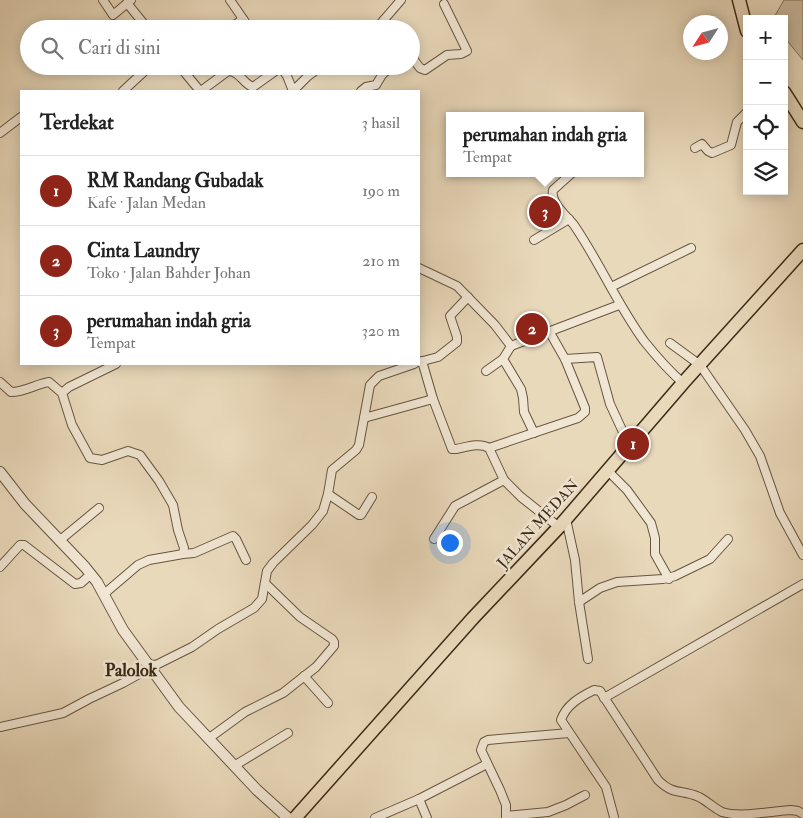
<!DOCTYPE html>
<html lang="id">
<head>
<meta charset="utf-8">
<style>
  body { margin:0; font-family:"IM FELL Double Pica",serif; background:#f2f2f2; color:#222 }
  .controls { position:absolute; right:15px; top:15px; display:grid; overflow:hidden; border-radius:0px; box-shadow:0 2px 12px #0003 }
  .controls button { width:45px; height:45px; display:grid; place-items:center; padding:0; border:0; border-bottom:1px solid #e0e0e0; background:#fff; color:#222; font:25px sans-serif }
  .compass { position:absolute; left:683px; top:15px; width:45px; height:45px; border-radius:50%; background:#fff; box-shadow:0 2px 12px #0003; rotate:234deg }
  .you { position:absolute; left:449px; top:542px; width:18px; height:18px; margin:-12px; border:4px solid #fff; border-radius:50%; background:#1a73e8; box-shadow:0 0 0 8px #1a73e833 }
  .badge { display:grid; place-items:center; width:32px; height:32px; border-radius:50%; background:#8f2418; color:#fff; font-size:16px; font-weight:700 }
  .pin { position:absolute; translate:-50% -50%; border:2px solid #fff; box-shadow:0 1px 5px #0006 }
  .popup { position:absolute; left:446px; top:112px; width:198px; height:65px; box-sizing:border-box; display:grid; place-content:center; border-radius:0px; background:#fff; filter:drop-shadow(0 1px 4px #0005); font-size:16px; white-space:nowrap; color:#767676 }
  .popup b { font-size:19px; color:#222 }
  .popup::after { content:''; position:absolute; left:50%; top:100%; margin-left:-10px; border:10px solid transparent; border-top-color:#fff }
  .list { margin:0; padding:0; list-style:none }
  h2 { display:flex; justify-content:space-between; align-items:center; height:65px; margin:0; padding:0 20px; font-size:21px }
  h2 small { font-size:16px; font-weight:400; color:#767676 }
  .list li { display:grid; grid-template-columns:32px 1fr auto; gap:15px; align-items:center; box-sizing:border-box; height:70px; padding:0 20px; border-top:1px solid #e0e0e0 }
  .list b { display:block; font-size:19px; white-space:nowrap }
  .list p { margin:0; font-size:16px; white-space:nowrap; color:#767676 }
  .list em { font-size:16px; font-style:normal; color:#767676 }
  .icon { flex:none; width:28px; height:28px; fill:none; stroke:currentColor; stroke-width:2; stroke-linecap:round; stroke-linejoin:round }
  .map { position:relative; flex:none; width:803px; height:818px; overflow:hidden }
  .search { position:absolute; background:#fff; box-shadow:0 2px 12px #0003; left:20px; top:20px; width:400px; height:55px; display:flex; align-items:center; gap:12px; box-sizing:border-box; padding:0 18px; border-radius:28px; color:#767676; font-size:19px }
  .panel { position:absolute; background:#fff; box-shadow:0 2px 12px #0003; left:20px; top:90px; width:400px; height:275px; border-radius:0px }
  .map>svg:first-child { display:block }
  .green { fill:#cbbb9f; stroke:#82725a }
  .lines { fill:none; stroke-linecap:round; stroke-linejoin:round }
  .minor-casing { stroke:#66563f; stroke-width:10 }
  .tertiary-casing { stroke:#66563f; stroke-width:12 }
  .primary-casing { stroke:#3a2a16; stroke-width:15 }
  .minor { stroke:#f1e6d3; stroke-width:8 }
  .tertiary { stroke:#f1e6d3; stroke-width:10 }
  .primary { stroke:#e9d9bb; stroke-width:12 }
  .labels { text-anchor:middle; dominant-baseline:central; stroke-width:5; stroke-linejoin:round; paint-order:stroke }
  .street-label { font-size:15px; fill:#3a2a16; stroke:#f1e6d3 }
  .quarter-label { font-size:18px; font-weight:bold; fill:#3a2a16; stroke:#f1e6d3 }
</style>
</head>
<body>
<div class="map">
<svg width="803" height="818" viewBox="0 0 803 818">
  <rect width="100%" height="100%" fill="#e9d9bb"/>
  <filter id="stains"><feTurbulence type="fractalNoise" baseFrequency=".004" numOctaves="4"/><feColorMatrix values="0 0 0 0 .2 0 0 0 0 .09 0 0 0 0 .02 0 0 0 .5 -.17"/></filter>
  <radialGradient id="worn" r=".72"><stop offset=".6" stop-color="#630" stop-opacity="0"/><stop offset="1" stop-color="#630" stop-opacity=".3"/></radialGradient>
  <!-- green -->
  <path class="green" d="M784,0H803V60L784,37V19H773Z"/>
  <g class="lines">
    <!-- minor casing -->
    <g class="minor-casing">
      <g id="minor">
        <path d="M103,0L113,15L131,0"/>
        <path d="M230,0L250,29"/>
        <path d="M127,3L148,29"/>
        <path d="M384,20L391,29"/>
        <path d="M229,29L243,19"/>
        <path d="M376,29L401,0"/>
        <path d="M411,56L420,68L425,70L447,55L461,54L467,51L444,4"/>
        <path d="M280,66L287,76L293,91L308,76L322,66"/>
        <path d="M181,68L200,91"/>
        <path d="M123,91L150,66"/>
        <path d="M201,91L228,71C240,71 243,84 253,87L281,67"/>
        <path d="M361,91L366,87L376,85L382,75L391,66"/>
        <path d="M0,133L21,117"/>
        <path d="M695,148L702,144L708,151L712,153L731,145L737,122L747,112"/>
        <path d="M572,173L553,190C550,203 567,216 574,225C600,263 617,304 644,341C656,356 668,370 683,383"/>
        <path d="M534,240L569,219"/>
        <path d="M419,268L457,286L495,325L511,346L619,305"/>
        <path d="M611,287L691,248"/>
        <path d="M670,343L700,365L745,430L760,456L780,513L803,555"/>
        <path d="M503,359L521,389L523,398L524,412L534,433"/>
        <path d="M565,359L597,357L610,404L629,445"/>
        <path d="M422,361L433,399L452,449H456C466,447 480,442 489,448L504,480L521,497L559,527"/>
        <path d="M419,362L438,357L457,342V337L450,316L468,297"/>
        <path d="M486,371L503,359L511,346"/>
        <path d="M0,382L11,392C25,392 36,384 49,382L62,393L72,425L90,458L102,460L128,451L140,455L159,481L173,505L178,530L184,548L183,554L149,560L138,565L104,594"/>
        <path d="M62,393L69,387L116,364"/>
        <path d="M364,418L433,399"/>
        <path d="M489,448L578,418L585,412V408L565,359L549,331"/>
        <path d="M608,471L627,490L651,523L655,538V554L669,579"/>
        <path d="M328,494L359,515H361L372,497"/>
        <path d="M566,519L575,560L579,602L588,659"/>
        <path d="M434,539L455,506L504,480"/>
        <path d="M59,541L99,508"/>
        <path d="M183,554L194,553L233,536L236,539L246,560"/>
        <path d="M0,567L20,545H24L75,584L81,583L91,574"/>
        <path d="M579,602L600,588L617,582L663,579L675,576L710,559L728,539"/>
        <path d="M147,664L156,665L192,647L218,629L254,608L262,599L267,571L273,563L312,525L323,511L328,494L332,470L356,450L359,445L370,385L379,376L414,364"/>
        <path d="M304,676L328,703"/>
        <path d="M604,698L803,584"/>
        <path d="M0,727L63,713L89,699L123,683L150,668"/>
        <path d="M208,739L245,712L283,693L316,667L334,646V642L332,639L300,617L265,583"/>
        <path d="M234,766L288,733"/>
        <path d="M419,799L427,818"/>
        <path d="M506,816L548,812L566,805L585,795"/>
        <path d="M614,817L606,787L561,720C566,705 580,697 594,690L600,691L658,780C674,796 681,789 699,797C707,801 714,808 722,812C741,818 771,811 791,810L798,811L803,814"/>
        <path d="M375,818L419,799L487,764"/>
        <path d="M506,818V805L500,790L481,750L484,742L488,740L569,733"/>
      </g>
    </g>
    <!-- tertiary casing -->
    <g class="tertiary-casing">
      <path id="tertiary" d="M0,472L25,504L85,567L97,582L123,630L179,707L257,790L288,818"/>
    </g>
    <!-- primary casing -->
    <g class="primary-casing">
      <g id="primary">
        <path d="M739,0L747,31"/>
        <path d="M784,92L803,122"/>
        <path d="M295,818L473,618L559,527L683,383L803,250"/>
      </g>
    </g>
    <!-- minor -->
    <use href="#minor" class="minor"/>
    <!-- tertiary -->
    <use href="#tertiary" class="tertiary"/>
    <!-- primary -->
    <use href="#primary" class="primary"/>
  </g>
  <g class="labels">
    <!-- street labels -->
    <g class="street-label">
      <text transform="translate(538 524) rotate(-48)">JALAN MEDAN</text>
    </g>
    <!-- quarter labels -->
    <g class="quarter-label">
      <text x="131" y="670">Palolok</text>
    </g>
  </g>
  <rect width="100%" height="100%" filter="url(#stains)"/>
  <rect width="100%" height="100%" fill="url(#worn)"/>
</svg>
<div class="controls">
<button>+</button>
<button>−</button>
<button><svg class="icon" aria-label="locate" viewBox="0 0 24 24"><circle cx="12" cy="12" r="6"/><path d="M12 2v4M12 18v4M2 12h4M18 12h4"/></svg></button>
<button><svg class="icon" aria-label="layers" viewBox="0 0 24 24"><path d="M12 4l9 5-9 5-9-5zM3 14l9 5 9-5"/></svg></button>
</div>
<svg class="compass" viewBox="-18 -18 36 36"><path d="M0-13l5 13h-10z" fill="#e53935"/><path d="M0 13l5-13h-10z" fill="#767676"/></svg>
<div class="you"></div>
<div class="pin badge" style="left:633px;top:444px">1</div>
<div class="pin badge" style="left:532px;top:329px">2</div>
<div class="pin badge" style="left:545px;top:212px">3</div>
<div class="popup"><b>perumahan indah gria</b>Tempat</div>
<div class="search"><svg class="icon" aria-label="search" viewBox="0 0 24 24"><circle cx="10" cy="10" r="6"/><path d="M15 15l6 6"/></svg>Cari di sini</div>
<section class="panel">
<h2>Terdekat<small>3 hasil</small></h2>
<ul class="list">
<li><span class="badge">1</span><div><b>RM Randang Gubadak</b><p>Kafe · Jalan Medan</p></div><em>190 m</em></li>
<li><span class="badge">2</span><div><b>Cinta Laundry</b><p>Toko · Jalan Bahder Johan</p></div><em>210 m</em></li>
<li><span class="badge">3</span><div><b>perumahan indah gria</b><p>Tempat</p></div><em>320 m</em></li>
</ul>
</section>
</div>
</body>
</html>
